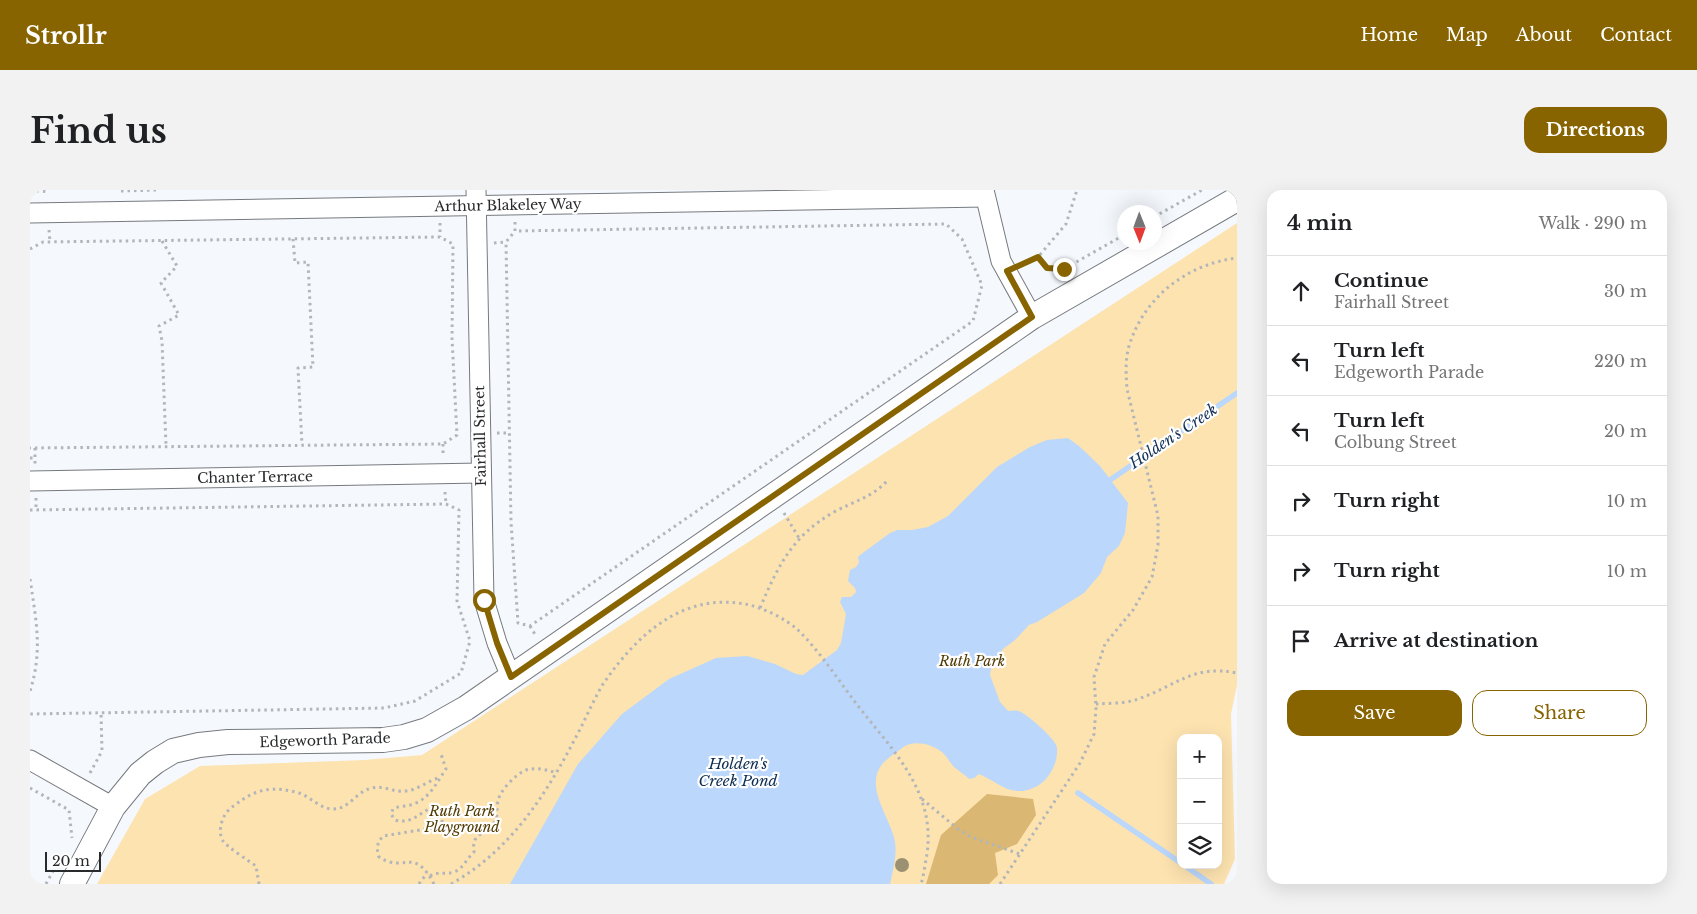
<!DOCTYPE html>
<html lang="en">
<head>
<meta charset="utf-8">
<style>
  body { margin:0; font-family:"Libre Baskerville",serif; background:#f2f2f2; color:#202124 }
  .controls { position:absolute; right:15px; bottom:15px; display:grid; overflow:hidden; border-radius:10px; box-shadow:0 5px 20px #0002 }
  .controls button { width:45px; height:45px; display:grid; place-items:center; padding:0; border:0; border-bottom:1px solid #e0e0e0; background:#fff; color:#202124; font:25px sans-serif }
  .compass { position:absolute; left:1087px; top:15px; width:45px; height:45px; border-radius:50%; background:#fff; box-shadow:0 5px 20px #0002; rotate:179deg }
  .scale { position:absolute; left:15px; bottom:12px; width:56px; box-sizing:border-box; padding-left:5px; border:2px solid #292a2c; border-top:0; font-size:14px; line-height:18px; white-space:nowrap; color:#292a2c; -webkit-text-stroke:4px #fff; paint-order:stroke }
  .stop { position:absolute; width:15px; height:15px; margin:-11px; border:4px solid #876400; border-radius:50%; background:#fff }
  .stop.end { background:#876400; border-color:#fff; box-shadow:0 1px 5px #0008 }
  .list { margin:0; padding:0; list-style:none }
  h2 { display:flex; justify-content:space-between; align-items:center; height:65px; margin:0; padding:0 20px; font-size:21px }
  h2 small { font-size:16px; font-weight:400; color:#757577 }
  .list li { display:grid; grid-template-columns:32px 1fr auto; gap:15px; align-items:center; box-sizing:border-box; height:70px; padding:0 20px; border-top:1px solid #e0e0e0 }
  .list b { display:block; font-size:19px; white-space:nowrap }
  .list p { margin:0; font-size:16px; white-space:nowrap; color:#757577 }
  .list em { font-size:16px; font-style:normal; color:#757577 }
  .actions { display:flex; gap:10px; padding:15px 20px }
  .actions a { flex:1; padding:11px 0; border:1px solid #876400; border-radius:15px; text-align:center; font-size:18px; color:#876400 }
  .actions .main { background:#876400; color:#fff }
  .icon { flex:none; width:28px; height:28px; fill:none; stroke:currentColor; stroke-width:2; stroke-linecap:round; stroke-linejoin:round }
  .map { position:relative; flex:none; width:1207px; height:694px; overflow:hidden; border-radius:15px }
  header { display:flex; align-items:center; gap:30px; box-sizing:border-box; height:70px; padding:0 25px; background:#876400; color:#fff }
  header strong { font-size:24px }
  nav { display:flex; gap:28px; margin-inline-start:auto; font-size:18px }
  .intro { display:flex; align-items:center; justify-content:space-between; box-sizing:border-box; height:120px; padding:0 30px }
  h1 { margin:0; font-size:35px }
  .button { padding:12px 22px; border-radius:15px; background:#876400; color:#fff; font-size:18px; font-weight:700 }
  main { display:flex; gap:30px; padding:0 30px }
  aside { flex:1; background:#fff; border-radius:15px; box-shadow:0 5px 20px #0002 }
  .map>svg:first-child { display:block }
  .green { fill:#fde3b0; fill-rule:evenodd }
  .forest { fill:#dab873 }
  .water { fill:#bbd7fb }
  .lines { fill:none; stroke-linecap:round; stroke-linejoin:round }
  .stream { stroke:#bbd7fb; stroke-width:5.5 }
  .minor-casing { stroke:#767a7e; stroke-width:21 }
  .tertiary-casing { stroke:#767a7e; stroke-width:26 }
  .path { stroke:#b2b5b9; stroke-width:3; stroke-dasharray:2.5 4; stroke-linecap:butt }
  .minor { stroke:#fff; stroke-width:19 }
  .tertiary { stroke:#fff; stroke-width:24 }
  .tree { fill:#9b9072 }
  .route { stroke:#876400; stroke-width:6 }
  .labels { text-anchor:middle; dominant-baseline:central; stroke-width:4.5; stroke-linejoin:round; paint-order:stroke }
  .street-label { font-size:14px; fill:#292a2c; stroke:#fff }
  .park-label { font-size:14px; font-style:italic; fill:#513a00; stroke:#fff }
  .water-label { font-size:15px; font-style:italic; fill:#0f2f54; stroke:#fff }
</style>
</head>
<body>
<header>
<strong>Strollr</strong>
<nav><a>Home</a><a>Map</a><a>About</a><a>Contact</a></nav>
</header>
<div class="intro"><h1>Find us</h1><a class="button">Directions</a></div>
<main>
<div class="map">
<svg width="1207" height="694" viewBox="0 0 1207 694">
  <rect width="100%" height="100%" fill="#f5f9fe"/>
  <!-- green -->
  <path class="green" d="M1207,33V495L1201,524L1205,669L1194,694H67L115,609L170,576L334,570L392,565ZM1151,548H1188V675H1151Z"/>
  <!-- forest -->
  <path class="forest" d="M957,604L1003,609L1006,625L987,654L965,663L968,685L959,694H896L911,645Z"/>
  <!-- water -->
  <path class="water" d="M1038,248L1049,256L1070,276L1098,313L1095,343L1089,356L1077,367L1071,383L1054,403L1007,432L999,435L985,450L973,459L961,478L960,485L970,512L978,521C981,521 985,520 989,521C998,525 1022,546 1026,555C1028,559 1027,565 1026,570C1021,588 1007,602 987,601C973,600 962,589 949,584L944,588L939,589C934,584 929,581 924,577C920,573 918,568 915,565C904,554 884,549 872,558C866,563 859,567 854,572C832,596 861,627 865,652C867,665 863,681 860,694H480L548,574L592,524L639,489L686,468L717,466L745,474L766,484L773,485L807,460L811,453L816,424L810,412L812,407H821L826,402L825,398L818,391L820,380C825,378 827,377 829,372L828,367L830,365L860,343L867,340H882L898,337L918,326L967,277L1000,257L1017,250Z"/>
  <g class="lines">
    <!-- stream -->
    <g class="stream">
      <path d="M1080,290L1207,203"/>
      <path d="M1048,603L1151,673"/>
      <path d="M1154,675L1181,694"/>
    </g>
    <!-- minor casing -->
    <g class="minor-casing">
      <g id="minor">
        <path d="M446,0L454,410L467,453L481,487"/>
        <path d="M954,0L971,71L1002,127"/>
        <path d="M0,23L955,7"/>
        <path d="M0,291L451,283"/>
        <path d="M0,570L83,617"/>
      </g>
    </g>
    <!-- tertiary casing -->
    <g class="tertiary-casing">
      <path id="tertiary" d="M42,694L83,617L110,584L125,572L143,561L169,555L198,552L353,550L374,547L397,540L436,518L1002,127L1207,9"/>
    </g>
    <!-- path -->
    <g class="path">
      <path d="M0,0L19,2"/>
      <path d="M91,1L127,0"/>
      <path d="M1124,27L1172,0"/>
      <path d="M485,32V41L476,52L481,332L488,433L500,436L943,131L952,95L932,49L916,34L485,41"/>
      <path d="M410,33V47"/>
      <path d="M19,40L20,52"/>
      <path d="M263,49L265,73L278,72L283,177L268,178L272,255"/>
      <path d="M132,51L147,76L131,93L149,125L129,136L132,151L136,256"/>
      <path d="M464,53L476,52"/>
      <path d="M0,59L13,52L410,47L423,54L422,148L427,245L413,254L0,258"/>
      <path d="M1008,67L1017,78L1034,79L1094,45"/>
      <path d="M993,74L1008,67L1036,34L1047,0"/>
      <path d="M467,243H479"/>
      <path d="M413,254V266"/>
      <path d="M5,258V274"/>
      <path d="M0,268H5"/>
      <path d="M415,302L416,314"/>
      <path d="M6,308V320"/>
      <path d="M0,320L416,314L429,320L427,411L440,451L431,483L385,511L354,518L0,524"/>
      <path d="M754,323L769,348"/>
      <path d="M0,389C6,430 13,461 0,501"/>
      <path d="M730,418C748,376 762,346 804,322C824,311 841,308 857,291"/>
      <path d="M500,436L506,446"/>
      <path d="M1066,514C1079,513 1095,514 1108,509C1146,496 1163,474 1207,483"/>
      <path d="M60,583L72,561L71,523"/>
      <path d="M0,598L39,620L42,648"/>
      <path d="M892,609L928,639L941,647L990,664"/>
      <path d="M400,686C408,681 415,685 424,682C433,679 437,668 444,662C441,641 456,646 464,633C469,626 466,618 468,611C470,600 486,584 496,580C507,577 517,580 527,583"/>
      <path d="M16,694L23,681"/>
      <path d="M229,694L226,676C219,671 197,657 193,651C189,645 190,635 193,629C195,623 200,618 205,615C226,598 244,596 269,603C281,607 290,619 303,619C320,619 326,601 342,598C354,595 364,603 376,601C388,600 399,590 411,587"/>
      <path d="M389,694L397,683"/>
      <path d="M404,694C383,655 375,684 349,667C346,658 347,653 353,646L402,638L412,632C413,624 411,621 404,617C389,622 382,635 365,630L361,624L363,619C370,615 379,617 386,613C401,606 407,592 416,579L411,564"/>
      <path d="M421,694C481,660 516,605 547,545C556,528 563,511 573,494C607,445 651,403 715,414C734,418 755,428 769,441C790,462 807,488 825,512C861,559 906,600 897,664C895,674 894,685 891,694"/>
      <path d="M970,694L1050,573L1064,544L1066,518L1064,487L1075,454L1103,420L1122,387L1128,355V326L1097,199C1096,185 1095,170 1099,156C1114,107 1157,74 1207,68"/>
    </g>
    <!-- minor -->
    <use href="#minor" class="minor"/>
    <!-- tertiary -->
    <use href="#tertiary" class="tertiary"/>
  </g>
  <!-- trees -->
  <circle class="tree" cx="872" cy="675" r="7"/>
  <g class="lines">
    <!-- route -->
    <path class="route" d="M454,410L467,453L481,487L1002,127L977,81L1008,67L1017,78L1034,79"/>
  </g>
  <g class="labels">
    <!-- street labels -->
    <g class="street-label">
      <text transform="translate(478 15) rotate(-1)">Arthur Blakeley Way</text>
      <text transform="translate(450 246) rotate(-91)">Fairhall Street</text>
      <text transform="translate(225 287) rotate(-1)">Chanter Terrace</text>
      <text transform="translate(295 550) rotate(-2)">Edgeworth Parade</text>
    </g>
    <!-- park labels -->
    <g class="park-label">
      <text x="942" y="471">Ruth Park</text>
      <text x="432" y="621">Ruth Park<tspan x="432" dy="16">Playground</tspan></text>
    </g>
    <!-- water labels -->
    <g class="water-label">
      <text transform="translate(1143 246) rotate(-34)">Holden's Creek</text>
      <text x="708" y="573">Holden's<tspan x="708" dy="17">Creek Pond</tspan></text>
    </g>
  </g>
</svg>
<div class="controls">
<button>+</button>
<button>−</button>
<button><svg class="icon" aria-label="layers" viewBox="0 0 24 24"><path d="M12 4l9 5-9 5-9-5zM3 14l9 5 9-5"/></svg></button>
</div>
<svg class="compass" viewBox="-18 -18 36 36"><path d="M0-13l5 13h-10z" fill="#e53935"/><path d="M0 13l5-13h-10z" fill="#757577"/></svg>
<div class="scale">20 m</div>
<div class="stop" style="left:454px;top:410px"></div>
<div class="stop end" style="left:1034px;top:79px"></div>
</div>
<aside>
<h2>4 min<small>Walk · 290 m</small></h2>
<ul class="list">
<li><svg class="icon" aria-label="ahead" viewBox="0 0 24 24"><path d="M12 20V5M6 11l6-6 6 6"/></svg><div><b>Continue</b><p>Fairhall Street</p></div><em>30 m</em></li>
<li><svg class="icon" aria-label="left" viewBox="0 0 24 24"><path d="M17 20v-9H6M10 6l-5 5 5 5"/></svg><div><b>Turn left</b><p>Edgeworth Parade</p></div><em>220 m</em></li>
<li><svg class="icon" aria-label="left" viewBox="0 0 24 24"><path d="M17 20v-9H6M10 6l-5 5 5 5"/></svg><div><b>Turn left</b><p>Colbung Street</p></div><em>20 m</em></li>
<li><svg class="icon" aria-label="right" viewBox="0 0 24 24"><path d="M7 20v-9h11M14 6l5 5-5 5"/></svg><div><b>Turn right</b></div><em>10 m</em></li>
<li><svg class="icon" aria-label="right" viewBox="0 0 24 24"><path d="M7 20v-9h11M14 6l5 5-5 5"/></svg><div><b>Turn right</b></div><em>10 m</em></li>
<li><svg class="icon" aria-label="arrive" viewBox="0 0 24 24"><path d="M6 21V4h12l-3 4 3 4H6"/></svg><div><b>Arrive at destination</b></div></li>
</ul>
<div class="actions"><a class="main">Save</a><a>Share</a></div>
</aside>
</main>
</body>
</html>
